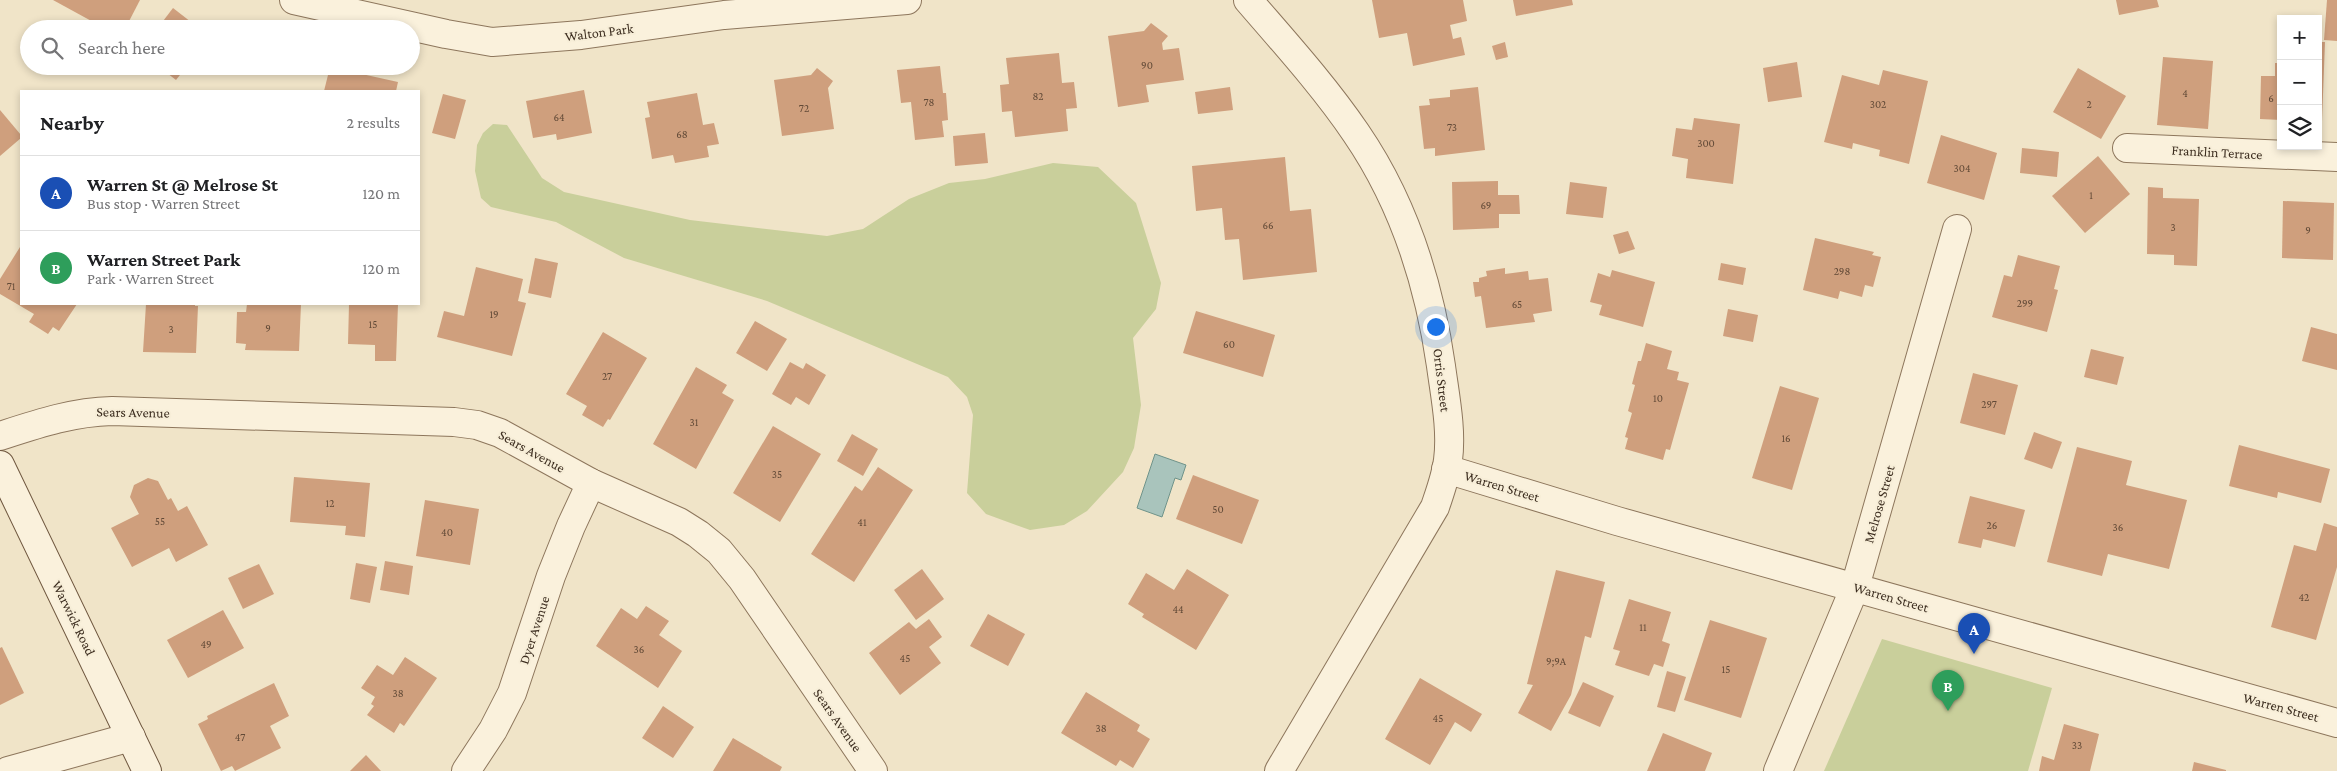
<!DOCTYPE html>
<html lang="en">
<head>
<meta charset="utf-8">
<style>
  body { margin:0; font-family:"Crimson Pro",serif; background:#f6f6f6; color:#202124 }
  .controls { position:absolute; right:15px; top:15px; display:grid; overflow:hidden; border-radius:0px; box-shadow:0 2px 8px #0003 }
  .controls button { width:45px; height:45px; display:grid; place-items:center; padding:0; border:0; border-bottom:1px solid #e0e0e0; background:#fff; color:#202124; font:25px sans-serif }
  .you { position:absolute; left:1435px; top:326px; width:18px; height:18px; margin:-12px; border:4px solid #fff; border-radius:50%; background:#1a73e8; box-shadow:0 0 0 8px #1a73e833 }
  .badge { display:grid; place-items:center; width:32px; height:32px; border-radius:50%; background:#9e2a2b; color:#fff; font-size:16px; font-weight:700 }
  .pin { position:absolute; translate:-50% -41px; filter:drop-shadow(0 1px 2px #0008) }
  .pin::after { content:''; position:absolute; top:26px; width:18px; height:15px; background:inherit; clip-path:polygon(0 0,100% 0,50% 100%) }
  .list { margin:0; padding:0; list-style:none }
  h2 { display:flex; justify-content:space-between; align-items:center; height:65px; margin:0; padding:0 20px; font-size:21px }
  h2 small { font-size:16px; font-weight:400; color:#757577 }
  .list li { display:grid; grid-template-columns:32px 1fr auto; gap:15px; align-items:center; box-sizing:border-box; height:75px; padding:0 20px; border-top:1px solid #e0e0e0 }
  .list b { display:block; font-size:19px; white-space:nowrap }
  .list p { margin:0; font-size:16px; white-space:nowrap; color:#757577 }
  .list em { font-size:16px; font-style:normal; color:#757577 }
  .icon { flex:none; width:28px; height:28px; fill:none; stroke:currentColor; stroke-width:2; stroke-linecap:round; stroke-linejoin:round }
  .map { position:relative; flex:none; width:2337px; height:771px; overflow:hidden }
  .search { position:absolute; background:#fff; box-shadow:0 2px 8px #0003; left:20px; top:20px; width:400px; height:55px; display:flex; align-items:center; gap:12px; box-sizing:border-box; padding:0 18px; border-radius:28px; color:#757577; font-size:19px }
  .panel { position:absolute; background:#fff; box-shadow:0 2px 8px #0003; left:20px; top:90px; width:400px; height:215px; border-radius:0px }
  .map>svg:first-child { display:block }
  .green { fill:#c9cf9b }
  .water { fill:#a9c4bc; stroke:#6f938a }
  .building { fill:#cf9f7d }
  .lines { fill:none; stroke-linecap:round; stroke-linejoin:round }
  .street-casing { stroke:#8d765c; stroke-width:30 }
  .secondary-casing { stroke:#6f573f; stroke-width:30 }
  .street { stroke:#faf1dc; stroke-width:28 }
  .secondary { stroke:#faf1dc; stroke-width:28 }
  .labels { text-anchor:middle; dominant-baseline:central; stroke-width:4; stroke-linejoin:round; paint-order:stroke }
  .number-label { font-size:11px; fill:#624a37 }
  .street-label { font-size:14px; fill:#3d2e20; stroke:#f7eed8 }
</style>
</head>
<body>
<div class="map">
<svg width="2337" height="771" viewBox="0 0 2337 771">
  <rect width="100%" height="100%" fill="#f0e4c8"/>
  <!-- green -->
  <g class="green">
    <path d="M493,124L507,125L542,178L564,192L690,220L827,236L863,229L909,199L949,183L985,179L1053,163L1098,167L1136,203L1161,283L1156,309L1133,338L1141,405L1134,448L1123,472L1087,511L1064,525L1030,530L986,514L967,493L973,415L967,397L948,377L767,301L624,258L556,222L491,207L481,198L475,171L477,145L483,133Z"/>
    <path d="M1882,639L2052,688L2028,771H1824Z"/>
  </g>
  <!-- water -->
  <path class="water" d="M1155,454L1186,465L1181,480L1175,478L1162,517L1137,508Z"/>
  <!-- building -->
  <g class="building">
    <path d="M53,0H140L125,29H106Z"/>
    <path d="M1372,0H1463L1467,21L1450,25L1453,39L1461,37L1465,55L1413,66L1407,33L1379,38Z"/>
    <path d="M1513,0H1572L1573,5L1516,16Z"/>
    <path d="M2116,0H2157L2159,7L2119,15Z"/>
    <path d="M2327,0H2337V41L2324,40Z"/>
    <path d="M173,8L200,29H157Z"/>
    <path d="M1151,23L1168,36L1162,43L1163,50L1179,48L1184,80L1146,85L1149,102L1118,107L1108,36L1144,31Z"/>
    <path d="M1505,42L1508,57L1496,60L1492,46Z"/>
    <path d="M2318,42H2325L2322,121H2318Z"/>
    <path d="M1059,53L1062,83L1074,82L1077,108L1066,109L1068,131L1015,137L1012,111L1002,112L1000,85L1009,84L1006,58Z"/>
    <path d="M2163,57L2213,61L2208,129L2157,125Z"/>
    <path d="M1797,62L1802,97L1768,102L1763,68Z"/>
    <path d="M2275,63H2281V120L2260,119L2261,76H2275Z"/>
    <path d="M158,66H187L176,80Z"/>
    <path d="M940,66L943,93H946L948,120L942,121L944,137L915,140L911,102L901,103L897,70Z"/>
    <path d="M330,67L398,82L396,91H324Z"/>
    <path d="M817,68L833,81L828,88L834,129L782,136L774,80L811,75Z"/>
    <path d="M2078,68L2126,96L2101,139L2053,112Z"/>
    <path d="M1883,70L1928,81L1909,164L1879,156L1880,150L1853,143L1852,149L1824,142L1842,75L1879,85Z"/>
    <path d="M1230,87L1233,110L1198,114L1195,92Z"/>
    <path d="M1478,87L1485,150L1435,156V148L1424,149L1419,106L1430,105L1429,99L1450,97V90Z"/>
    <path d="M584,90L592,133L557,140L556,134L533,138L526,101Z"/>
    <path d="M697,93L703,125L714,123L719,144L707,146L709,157L675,163L673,155L652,159L645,118L650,117L647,102Z"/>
    <path d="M443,94L466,100L455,139L432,133Z"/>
    <path d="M0,110L21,135V138L0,156Z"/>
    <path d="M1694,118L1740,124L1733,184L1686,178L1688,159L1672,156L1676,128L1692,130Z"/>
    <path d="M985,133L988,163L955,166L953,136Z"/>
    <path d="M1941,135L1997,153L1984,200L1927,183Z"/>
    <path d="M2022,148L2059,152L2057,177L2020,173Z"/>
    <path d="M2098,156L2130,194L2085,233L2052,196Z"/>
    <path d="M1285,157L1290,211L1311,209L1317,272L1243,280L1239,239L1225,240L1222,208L1196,211L1192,166Z"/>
    <path d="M1498,181V195H1519L1520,214H1499V228L1453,230L1452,182Z"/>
    <path d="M1570,182L1607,187L1603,218L1566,214Z"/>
    <path d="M2148,187L2163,188V198L2199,199L2197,266L2174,265V255L2147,254Z"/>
    <path d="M2283,201L2334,203L2333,260L2282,258Z"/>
    <path d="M1628,231L1635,249L1619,254L1613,235Z"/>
    <path d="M1815,238L1874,252L1872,255L1881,257L1873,287L1865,285L1862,297L1840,291L1838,299L1803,290Z"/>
    <path d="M20,247L21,304H77L59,331L53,327L48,334L29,322L34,314L0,294V279Z"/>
    <path d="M2018,255L2060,266L2054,289L2058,290L2047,332L1992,317L2004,275L2012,277Z"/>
    <path d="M535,258L558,263L551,298L528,293Z"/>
    <path d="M1721,263L1746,268L1743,285L1718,280Z"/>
    <path d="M476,267L523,279L518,301L526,303L512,356L437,337L444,311L464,316Z"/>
    <path d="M1505,268V274L1528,271L1529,280L1548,278L1552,311L1533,314L1535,322L1486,328L1481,296L1475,297L1473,282H1479V278L1487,276L1486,271Z"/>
    <path d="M1612,270L1655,282L1643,327L1599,315L1602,305L1590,302L1598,273L1610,277Z"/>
    <path d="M146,304H195V306H198L196,353L143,352Z"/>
    <path d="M247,304H301L299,351L245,350L246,344L236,343L237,312H246Z"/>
    <path d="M349,304H398L396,361H375V345L348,344Z"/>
    <path d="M1728,309L1758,315L1753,342L1723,336Z"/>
    <path d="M1196,311L1275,335L1263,377L1183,353Z"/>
    <path d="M755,321L787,339L767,371L736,353Z"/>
    <path d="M2311,327L2337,334V370L2302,361Z"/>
    <path d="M603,332L647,358L610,420L608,419L603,427L582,415L587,406L566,394Z"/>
    <path d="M1646,343L1672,351L1667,369L1679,372L1677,380L1689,383L1670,450L1666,449L1663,460L1625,449L1628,438L1625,437L1632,413L1628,411L1635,385L1632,384L1638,361H1641Z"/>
    <path d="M2091,349L2124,357L2117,385L2084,377Z"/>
    <path d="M790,362L803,369L806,363L826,375L809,405L796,397L791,405L772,394Z"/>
    <path d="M696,367L727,385L722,393L734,400L696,469L653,444Z"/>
    <path d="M1973,373L2018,385L2005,435L1960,423Z"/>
    <path d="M1780,386L1819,398L1792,490L1752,478Z"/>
    <path d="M773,426L821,454L780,522L733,493Z"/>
    <path d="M2034,432L2062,442L2052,469L2024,459Z"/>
    <path d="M852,434L878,449L863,476L837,461Z"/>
    <path d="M2239,445L2330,469L2321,503L2278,492L2277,498L2229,486Z"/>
    <path d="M2077,447L2132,461L2126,485L2187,500L2169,569L2108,554L2102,576L2047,562Z"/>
    <path d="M878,467L913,490L854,582L811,554L855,486L862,491Z"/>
    <path d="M1193,475L1259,500L1242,544L1176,519Z"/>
    <path d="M294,477L370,483L365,537L345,535L346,526L290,522Z"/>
    <path d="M148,478L158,481L168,500L171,498L178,511L187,506L208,545L176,562L169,548L132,567L111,528L139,514L130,497L134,485Z"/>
    <path d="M1970,496L2025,510L2015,547L1983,539L1981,548L1958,543Z"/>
    <path d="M425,500L479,509L470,565L416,556Z"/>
    <path d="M2324,523L2337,527V567L2316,640L2271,627L2294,545L2316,551Z"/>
    <path d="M385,561L413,566L409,595L380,590Z"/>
    <path d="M356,563L377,567L370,603L350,599Z"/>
    <path d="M259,564L274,594L243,609L228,578Z"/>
    <path d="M922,569L944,599L916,620L894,590Z"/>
    <path d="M1187,569L1229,595L1196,650L1142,617L1144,614L1128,604L1146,573L1174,590Z"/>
    <path d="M1556,570L1605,582L1591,638L1585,636L1571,695L1551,731L1518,713L1533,685L1527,684Z"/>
    <path d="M1629,599L1671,612L1662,641L1670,644L1663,667L1654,664L1649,676L1615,665L1620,651L1613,649Z"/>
    <path d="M646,606L669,621L659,635L682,651L658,688L596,646L621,608L637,619Z"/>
    <path d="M223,610L244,648L188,678L167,640Z"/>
    <path d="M988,614L1025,634L1008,666L970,646Z"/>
    <path d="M929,619L942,637L929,647L941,663L900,695L869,653L909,622L916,629Z"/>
    <path d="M1710,620L1767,638L1741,718L1684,700Z"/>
    <path d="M2,647L24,693L0,705V648Z"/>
    <path d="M405,657L437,678L404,726L400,723L394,733L367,715L374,706L371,704L375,697L361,688L377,665L393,675Z"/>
    <path d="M1667,671L1686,677L1675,712L1657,707Z"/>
    <path d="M1420,678L1482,714L1471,732L1455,722L1430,765L1385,739Z"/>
    <path d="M1583,682L1614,696L1600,727L1568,713Z"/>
    <path d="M274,683L289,716L270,726L281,748L235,771L232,766L221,771L198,724L208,719L207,716Z"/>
    <path d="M1086,692L1140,725L1137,731L1150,739L1133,768L1120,760L1116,766L1061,733Z"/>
    <path d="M663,706L694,727L673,758L642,738Z"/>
    <path d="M2064,724L2099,734L2090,771H2039L2042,756L2054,760Z"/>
    <path d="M1663,733L1712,753L1705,771H1647Z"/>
    <path d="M733,738L782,767L780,771H713Z"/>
    <path d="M366,755L381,771H350Z"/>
    <path d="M2194,762L2226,770V771H2192Z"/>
  </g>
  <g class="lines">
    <!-- street casing -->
    <g class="street-casing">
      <g id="street">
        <path d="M294,0L446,34L492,42L581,35L724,15L907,0"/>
        <path d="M1248,0C1285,43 1324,86 1356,133C1404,203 1429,282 1441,366C1445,396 1452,430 1448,460C1446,476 1440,492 1435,507L1279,771"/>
        <path d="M2127,148L2337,157"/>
        <path d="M0,436C37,424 72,412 112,411L454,422L477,425L500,433L591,483L679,522L698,534L719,551L742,579L873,771"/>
        <path d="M1446,469L1617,521L2337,723"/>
        <path d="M8,771L131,737"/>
        <path d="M466,771L493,730L512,693L551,576L571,526L591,483"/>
        <path d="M1778,771L1855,587L1957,229"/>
      </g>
    </g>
    <!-- secondary casing -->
    <g class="secondary-casing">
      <path id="secondary" d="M0,465L147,771"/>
    </g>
    <!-- street -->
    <use href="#street" class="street"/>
    <!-- secondary -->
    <use href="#secondary" class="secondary"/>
  </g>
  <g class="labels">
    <!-- number labels -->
    <g class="number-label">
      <text x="1147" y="65">90</text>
      <text x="2185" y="93">4</text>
      <text x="1038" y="96">82</text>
      <text x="2271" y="98">6</text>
      <text x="929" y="102">78</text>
      <text x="1878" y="104">302</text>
      <text x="2089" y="104">2</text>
      <text x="804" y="108">72</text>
      <text x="559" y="117">64</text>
      <text x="1452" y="127">73</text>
      <text x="682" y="134">68</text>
      <text x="1706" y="143">300</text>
      <text x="1962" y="168">304</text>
      <text x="2091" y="195">1</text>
      <text x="1486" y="205">69</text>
      <text x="1268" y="225">66</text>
      <text x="2173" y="227">3</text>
      <text x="2308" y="230">9</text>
      <text x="1842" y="271">298</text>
      <text x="11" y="286">71</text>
      <text x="2025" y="303">299</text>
      <text x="1517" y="304">65</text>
      <text x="494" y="314">19</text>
      <text x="373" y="324">15</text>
      <text x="268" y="328">9</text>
      <text x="171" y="329">3</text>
      <text x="1229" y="344">60</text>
      <text x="607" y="376">27</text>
      <text x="1658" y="398">10</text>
      <text x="1989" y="404">297</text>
      <text x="694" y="422">31</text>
      <text x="1786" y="438">16</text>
      <text x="777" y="474">35</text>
      <text x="330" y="503">12</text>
      <text x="1218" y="509">50</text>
      <text x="160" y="521">55</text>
      <text x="862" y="522">41</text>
      <text x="1992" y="525">26</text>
      <text x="2118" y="527">36</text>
      <text x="447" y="532">40</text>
      <text x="2304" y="597">42</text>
      <text x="1178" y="609">44</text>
      <text x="1643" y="627">11</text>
      <text x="206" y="644">49</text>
      <text x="639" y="649">36</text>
      <text x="905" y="658">45</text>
      <text x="1556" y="661">9;9A</text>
      <text x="1726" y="669">15</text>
      <text x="398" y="693">38</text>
      <text x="1438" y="718">45</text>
      <text x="1101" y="728">38</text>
      <text x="240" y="737">47</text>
      <text x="2077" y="745">33</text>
    </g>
    <!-- street labels -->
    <g class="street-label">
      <text transform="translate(599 32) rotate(-7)">Walton Park</text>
      <text transform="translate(2217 152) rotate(3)">Franklin Terrace</text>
      <text transform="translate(1442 380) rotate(83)">Orris Street</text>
      <text transform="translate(133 412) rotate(1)">Sears Avenue</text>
      <text transform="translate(532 451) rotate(29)">Sears Avenue</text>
      <text transform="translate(1502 486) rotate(17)">Warren Street</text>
      <text transform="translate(1879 504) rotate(-74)">Melrose Street</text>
      <text transform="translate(1891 597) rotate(16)">Warren Street</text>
      <text transform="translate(74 618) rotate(64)">Warwick Road</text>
      <text transform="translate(534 630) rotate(-72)">Dyer Avenue</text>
      <text transform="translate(2281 707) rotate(15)">Warren Street</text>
      <text transform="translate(838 720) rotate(55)">Sears Avenue</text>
    </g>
  </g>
</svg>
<div class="controls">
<button>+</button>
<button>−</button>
<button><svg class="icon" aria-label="layers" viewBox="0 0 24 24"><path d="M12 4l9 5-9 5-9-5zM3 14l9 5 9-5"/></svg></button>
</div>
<div class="you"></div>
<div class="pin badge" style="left:1974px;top:654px;background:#1a4fb4">A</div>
<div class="pin badge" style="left:1948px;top:711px;background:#2e9e5b">B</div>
<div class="search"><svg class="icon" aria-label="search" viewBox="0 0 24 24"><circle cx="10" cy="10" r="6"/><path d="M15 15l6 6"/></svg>Search here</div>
<section class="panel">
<h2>Nearby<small>2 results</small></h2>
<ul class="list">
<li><span class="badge" style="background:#1a4fb4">A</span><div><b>Warren St @ Melrose St</b><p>Bus stop · Warren Street</p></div><em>120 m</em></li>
<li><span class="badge" style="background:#2e9e5b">B</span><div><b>Warren Street Park</b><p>Park · Warren Street</p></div><em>120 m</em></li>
</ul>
</section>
</div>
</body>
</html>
